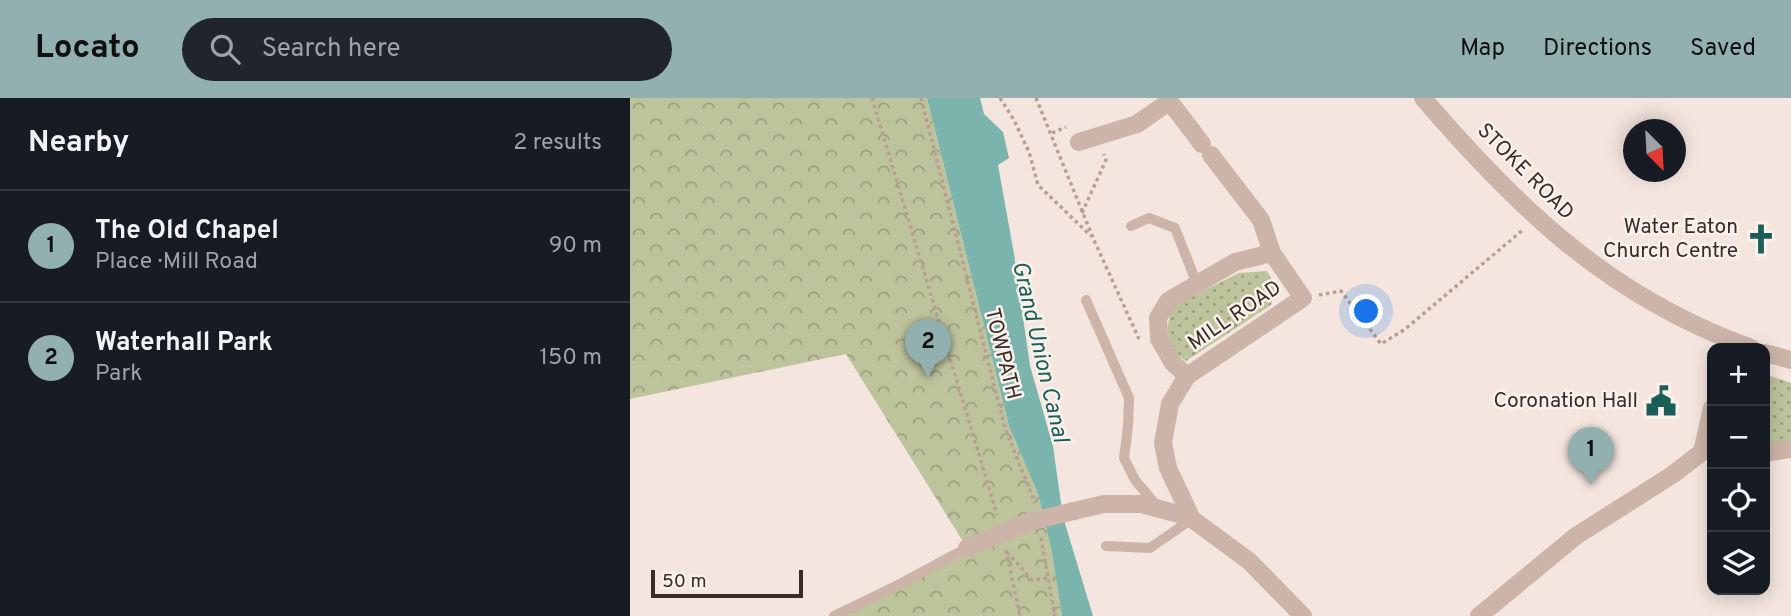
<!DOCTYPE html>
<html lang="en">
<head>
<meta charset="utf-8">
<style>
  body { margin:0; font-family:Overpass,sans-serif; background:#20242c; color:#f1f3f6 }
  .controls { position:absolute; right:21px; bottom:21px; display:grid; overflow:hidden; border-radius:14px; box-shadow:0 4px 18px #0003 }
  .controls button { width:63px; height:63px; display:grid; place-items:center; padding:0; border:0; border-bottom:2px solid #363941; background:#171b24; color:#f1f3f6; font:35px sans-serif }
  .compass { position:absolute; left:993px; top:21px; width:63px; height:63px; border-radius:50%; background:#171b24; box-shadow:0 4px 18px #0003; rotate:156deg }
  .scale { position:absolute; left:21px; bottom:18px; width:152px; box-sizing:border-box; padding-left:7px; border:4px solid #3a2c29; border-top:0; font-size:19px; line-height:24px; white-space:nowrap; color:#3a2c29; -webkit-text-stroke:5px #fbf1eb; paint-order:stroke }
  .you { position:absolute; left:737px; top:214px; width:24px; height:24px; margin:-18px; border:5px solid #fff; border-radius:50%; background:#1a73e8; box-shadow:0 0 0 10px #1a73e833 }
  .badge { display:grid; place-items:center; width:46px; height:46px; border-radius:50%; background:#91b0af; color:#111; font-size:23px; font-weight:700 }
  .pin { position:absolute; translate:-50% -58px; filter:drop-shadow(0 2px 4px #0008) }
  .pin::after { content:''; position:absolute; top:37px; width:24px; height:21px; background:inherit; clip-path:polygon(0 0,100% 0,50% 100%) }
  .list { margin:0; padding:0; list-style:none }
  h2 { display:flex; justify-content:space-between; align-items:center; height:91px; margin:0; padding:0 28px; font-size:30px }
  h2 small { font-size:23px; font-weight:400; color:#9ea1a6 }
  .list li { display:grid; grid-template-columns:46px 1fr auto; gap:21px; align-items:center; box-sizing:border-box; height:112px; padding:0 28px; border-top:2px solid #363941 }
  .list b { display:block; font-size:26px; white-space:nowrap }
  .list p { margin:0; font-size:23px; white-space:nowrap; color:#9ea1a6 }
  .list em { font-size:23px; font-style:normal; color:#9ea1a6 }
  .icon { flex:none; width:38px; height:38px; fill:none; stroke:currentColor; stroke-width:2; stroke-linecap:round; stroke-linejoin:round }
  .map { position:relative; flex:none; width:1161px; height:518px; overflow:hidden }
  header { display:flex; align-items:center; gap:42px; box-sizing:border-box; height:98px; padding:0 35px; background:#91b0af; color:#111 }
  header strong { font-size:33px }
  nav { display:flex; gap:38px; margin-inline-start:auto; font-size:24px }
  .search { width:490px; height:63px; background:#20242c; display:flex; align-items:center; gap:18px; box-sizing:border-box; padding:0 24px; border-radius:38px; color:#9ea1a6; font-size:26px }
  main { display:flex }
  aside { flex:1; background:#171b24 }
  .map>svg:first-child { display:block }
  .grass { fill:url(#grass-dots) }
  .park { fill:url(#park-crowns) }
  .water { fill:#7bb3ad }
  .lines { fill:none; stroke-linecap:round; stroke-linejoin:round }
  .path { stroke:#b99e93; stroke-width:3.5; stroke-dasharray:3.5 3.5; stroke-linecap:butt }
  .service { stroke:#cdb4a9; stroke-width:10 }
  .minor { stroke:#cdb4a9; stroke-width:18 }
  .tertiary { stroke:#cdb4a9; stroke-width:18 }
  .minor-bridge { stroke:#cdb4a9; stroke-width:18 }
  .labels { text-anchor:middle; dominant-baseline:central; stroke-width:5; stroke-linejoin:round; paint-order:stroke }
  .street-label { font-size:21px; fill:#3a2c29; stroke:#fbf1eb }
  .poi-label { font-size:21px; fill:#3a2c29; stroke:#fbf1eb; text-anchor:end }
  .water-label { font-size:23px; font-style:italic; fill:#1b5e59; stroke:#fbf1eb }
</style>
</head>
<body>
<header>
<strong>Locato</strong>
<div class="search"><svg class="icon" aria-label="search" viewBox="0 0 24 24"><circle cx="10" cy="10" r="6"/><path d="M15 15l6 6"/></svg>Search here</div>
<nav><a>Map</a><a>Directions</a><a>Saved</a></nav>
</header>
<main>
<aside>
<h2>Nearby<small>2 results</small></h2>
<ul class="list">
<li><span class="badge">1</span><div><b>The Old Chapel</b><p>Place · Mill Road</p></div><em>90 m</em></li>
<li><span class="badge">2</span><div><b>Waterhall Park</b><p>Park</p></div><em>150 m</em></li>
</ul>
</aside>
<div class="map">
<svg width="1161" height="518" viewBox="0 0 1161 518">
  <defs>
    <pattern id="grass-dots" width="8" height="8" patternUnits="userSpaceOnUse" patternTransform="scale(1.75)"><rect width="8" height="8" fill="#bdc49c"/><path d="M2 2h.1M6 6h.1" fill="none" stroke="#9b9f7f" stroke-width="1.8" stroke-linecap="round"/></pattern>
    <pattern id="park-crowns" width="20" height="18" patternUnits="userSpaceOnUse" patternTransform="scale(1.75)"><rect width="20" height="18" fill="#bdc49c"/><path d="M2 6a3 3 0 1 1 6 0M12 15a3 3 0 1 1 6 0" fill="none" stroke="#9b9f7f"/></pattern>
  </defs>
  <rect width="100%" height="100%" fill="#f4e6de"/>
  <!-- grass -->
  <g class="grass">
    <path d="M637,173L646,190L641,207L556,263C532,247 536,234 542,208L609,175Z"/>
    <path d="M1135,276L1161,285V343L1135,346Z"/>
  </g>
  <!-- park -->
  <path class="park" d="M0,0H297L379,328L408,396L421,450L432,518H204L337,450L216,256L0,301Z"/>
  <!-- water -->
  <path class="water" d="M297,0H350L354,16L373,34L379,60L368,67L384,156L400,268L423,348L433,419L463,518H432L421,450L408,396L379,328Z"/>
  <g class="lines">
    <!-- path -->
    <g class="path">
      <path d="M242,0L367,417"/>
      <path d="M291,0L375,330L405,405"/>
      <path d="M370,0L384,22L399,54L408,87L461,138"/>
      <path d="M406,0L463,140L509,241"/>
      <path d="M422,35L436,29"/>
      <path d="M452,115L476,62L474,56"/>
      <path d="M689,197L711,193L751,246L774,232L894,131"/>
      <path d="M411,440L425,518"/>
      <path d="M376,452L390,518"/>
      <path d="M377,454L402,482L418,480"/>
    </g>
    <!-- service -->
    <g class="service">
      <path d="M501,128L519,120L545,130L567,186"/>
      <path d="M456,202L499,300L498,329L494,360L505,382L527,408"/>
      <path d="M476,448L520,450L562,421"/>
      <path d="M204,518L268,487L337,450"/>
    </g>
    <!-- minor -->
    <g class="minor">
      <path d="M537,0L572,46"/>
      <path d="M449,44L507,26L540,3"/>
      <path d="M581,57L631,122L642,155"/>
      <path d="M557,278L543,265L529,241L528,220L538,203L605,164L642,155L673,200L557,278L540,306L533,345L538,370L562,421L619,463L673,518"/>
      <path d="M1135,355L1161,351"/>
      <path d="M444,413L474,406H511L560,419"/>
      <path d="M337,450L399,424"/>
      <path d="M849,518L946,438L1042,377L1072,354L1082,310"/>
    </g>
    <!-- tertiary -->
    <g class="tertiary">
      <path d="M793,0C889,112 980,199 1121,250"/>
      <path d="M1135,255L1161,262"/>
    </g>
    <!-- minor-bridge -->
    <path class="minor-bridge" d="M399,424L444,413"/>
  </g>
  <!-- icons -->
  <defs>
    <g id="church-bare" transform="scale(2.415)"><path d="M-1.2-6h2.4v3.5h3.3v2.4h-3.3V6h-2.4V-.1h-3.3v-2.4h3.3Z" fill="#1b5e59" stroke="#fbf1eb" stroke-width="2.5" paint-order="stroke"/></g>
    <g id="civic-bare" transform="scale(2.415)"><path d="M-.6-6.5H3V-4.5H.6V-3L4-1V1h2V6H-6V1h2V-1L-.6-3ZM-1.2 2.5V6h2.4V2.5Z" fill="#1b5e59" stroke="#fbf1eb" stroke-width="2.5" paint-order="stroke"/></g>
  </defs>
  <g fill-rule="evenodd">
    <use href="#church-bare" x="1131" y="141"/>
    <use href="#civic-bare" x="1031" y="303"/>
  </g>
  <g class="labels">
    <!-- street labels -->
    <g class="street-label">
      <text transform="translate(895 74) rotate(45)">STOKE ROAD</text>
      <text transform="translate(605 218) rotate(-34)">MILL ROAD</text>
      <text transform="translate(372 256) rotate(76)">TOWPATH</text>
    </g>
    <!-- poi labels -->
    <g class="poi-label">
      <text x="1108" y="129">Water Eaton<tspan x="1108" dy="24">Church Centre</tspan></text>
      <text x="1008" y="303">Coronation Hall</text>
    </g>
    <!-- water labels -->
    <g class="water-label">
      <text transform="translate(409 254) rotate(77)">Grand Union Canal</text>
    </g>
  </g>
</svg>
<div class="controls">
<button>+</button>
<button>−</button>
<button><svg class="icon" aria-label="locate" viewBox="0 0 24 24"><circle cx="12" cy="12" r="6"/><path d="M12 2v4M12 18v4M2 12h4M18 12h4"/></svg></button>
<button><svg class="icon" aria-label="layers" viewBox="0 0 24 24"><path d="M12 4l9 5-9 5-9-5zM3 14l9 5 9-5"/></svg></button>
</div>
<svg class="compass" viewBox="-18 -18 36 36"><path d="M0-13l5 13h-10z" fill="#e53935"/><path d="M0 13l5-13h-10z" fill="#9ea1a6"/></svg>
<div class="scale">50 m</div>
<div class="you"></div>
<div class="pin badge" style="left:961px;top:387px">1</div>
<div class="pin badge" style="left:298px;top:279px">2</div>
</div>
</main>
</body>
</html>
